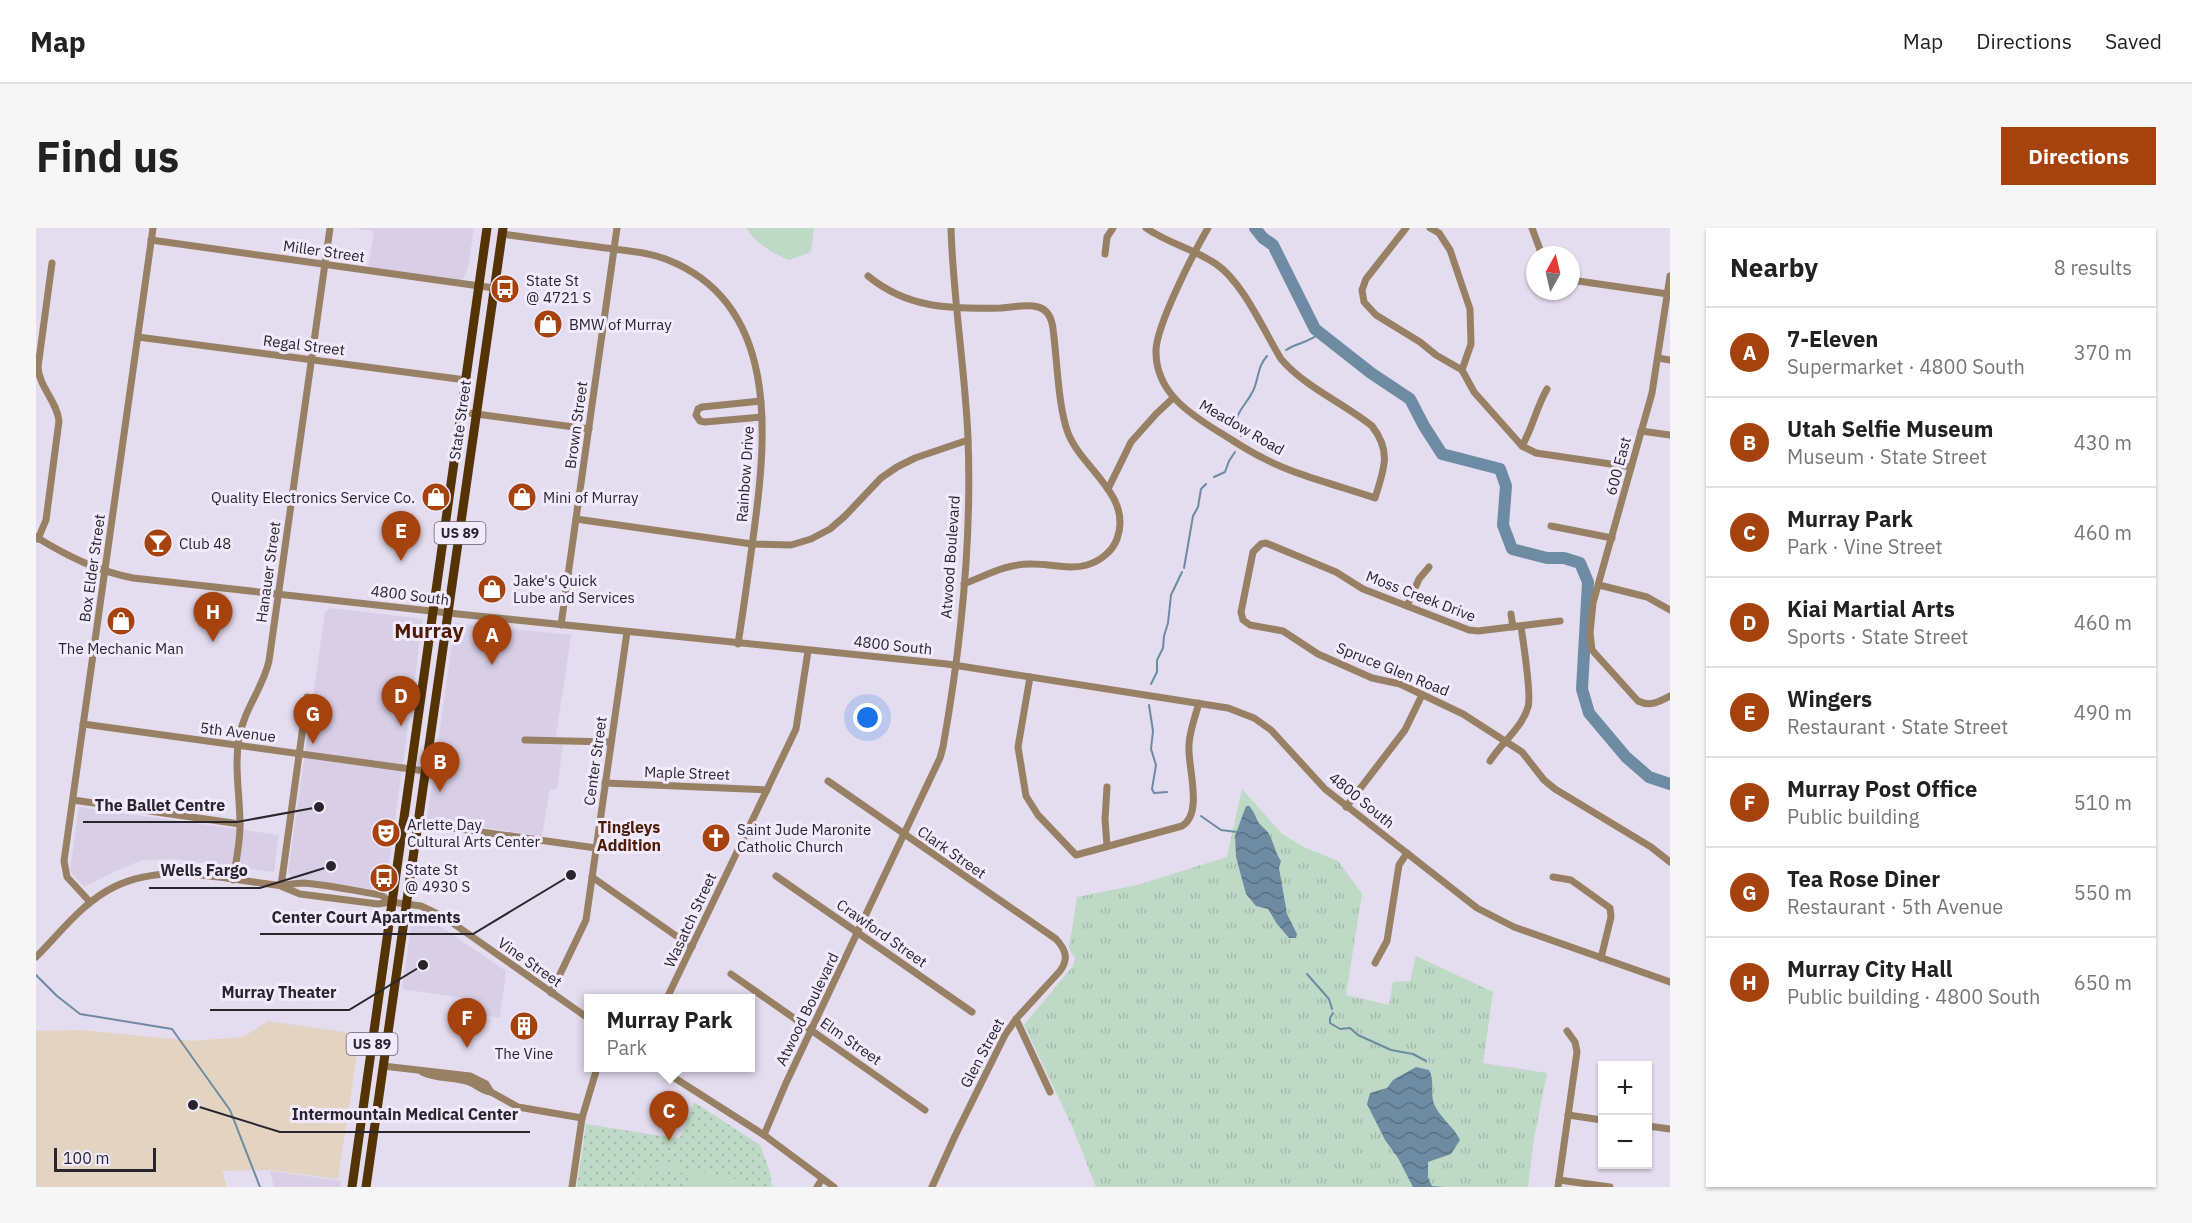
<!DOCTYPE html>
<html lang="en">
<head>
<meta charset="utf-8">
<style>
  body { margin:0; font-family:"IBM Plex Sans",sans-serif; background:#f6f6f6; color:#222 }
  .controls { position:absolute; right:18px; bottom:18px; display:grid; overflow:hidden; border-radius:0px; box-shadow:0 2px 4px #0004 }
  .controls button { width:54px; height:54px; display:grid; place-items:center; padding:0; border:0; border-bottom:2px solid #e0e0e0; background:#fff; color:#222; font:30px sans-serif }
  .compass { position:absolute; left:1490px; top:18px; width:54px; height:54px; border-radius:50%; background:#fff; box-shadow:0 2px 4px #0004; rotate:8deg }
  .scale { position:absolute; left:18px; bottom:15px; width:102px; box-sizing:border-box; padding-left:6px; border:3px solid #28252c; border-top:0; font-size:16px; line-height:21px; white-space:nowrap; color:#28252c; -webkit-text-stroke:4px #f1e9fc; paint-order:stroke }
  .you { position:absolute; left:832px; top:490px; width:21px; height:21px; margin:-15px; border:4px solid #fff; border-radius:50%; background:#1a73e8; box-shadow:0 0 0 9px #1a73e833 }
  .badge { display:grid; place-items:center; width:39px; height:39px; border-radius:50%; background:#a6420e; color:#fff; font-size:20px; font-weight:700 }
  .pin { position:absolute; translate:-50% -50px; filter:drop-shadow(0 2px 3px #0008) }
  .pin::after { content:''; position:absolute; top:32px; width:21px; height:18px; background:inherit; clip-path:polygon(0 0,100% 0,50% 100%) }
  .popup { position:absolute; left:548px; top:766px; width:171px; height:78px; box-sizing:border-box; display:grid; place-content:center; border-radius:0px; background:#fff; filter:drop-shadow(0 2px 4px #0005); font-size:20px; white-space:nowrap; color:#767676 }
  .popup b { font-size:22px; color:#222 }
  .popup::after { content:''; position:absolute; left:50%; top:100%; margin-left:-12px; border:12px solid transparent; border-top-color:#fff }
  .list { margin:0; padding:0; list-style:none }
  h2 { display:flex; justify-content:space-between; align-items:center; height:78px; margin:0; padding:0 24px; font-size:26px }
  h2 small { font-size:20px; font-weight:400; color:#767676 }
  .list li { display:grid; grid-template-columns:39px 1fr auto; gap:18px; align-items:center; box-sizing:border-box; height:90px; padding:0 24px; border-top:2px solid #e0e0e0 }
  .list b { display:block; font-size:22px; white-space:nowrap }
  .list p { margin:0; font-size:20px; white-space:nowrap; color:#767676 }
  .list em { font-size:20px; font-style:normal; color:#767676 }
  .map { position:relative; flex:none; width:1634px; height:959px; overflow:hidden; border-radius:0px }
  header { display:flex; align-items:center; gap:36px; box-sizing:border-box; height:84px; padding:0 30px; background:#fff; border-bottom:2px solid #e0e0e0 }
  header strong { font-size:28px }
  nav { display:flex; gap:33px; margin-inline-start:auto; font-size:21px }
  .intro { display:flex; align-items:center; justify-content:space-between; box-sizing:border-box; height:144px; padding:0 36px }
  h1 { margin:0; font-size:42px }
  .button { padding:15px 27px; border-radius:0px; background:#a6420e; color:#fff; font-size:21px; font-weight:700 }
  main { display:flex; gap:36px; padding:0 36px }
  aside { flex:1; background:#fff; border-radius:0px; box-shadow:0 2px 4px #0004 }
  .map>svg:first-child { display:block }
  .built { fill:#d8cfe7 }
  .medical { fill:#e3d4c1 }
  .grass { fill:url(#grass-tufts) }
  .park { fill:url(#park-dots) }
  .garden { fill:#bedac6 }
  .water { fill:url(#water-waves) }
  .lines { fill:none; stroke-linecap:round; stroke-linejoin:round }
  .stream { stroke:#6d8ba2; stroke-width:2 }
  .river { stroke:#6d8ba2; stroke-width:12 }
  .minor { stroke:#988065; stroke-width:7 }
  .major { stroke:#543405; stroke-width:9 }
  .labels { text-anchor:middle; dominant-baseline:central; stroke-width:6; stroke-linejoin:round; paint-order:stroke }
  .shield { fill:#f1e9fc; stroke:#64606a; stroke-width:1.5 }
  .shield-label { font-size:14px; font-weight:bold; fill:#28252c }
  .street-label { font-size:15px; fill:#28252c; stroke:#f1e9fc }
  .poi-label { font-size:15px; fill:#28252c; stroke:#f1e9fc; text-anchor:start }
  .neighbourhood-label { font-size:16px; font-weight:bold; fill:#4c1c06; stroke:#f1e9fc }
  .district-label { font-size:21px; font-weight:bold; fill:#4c1c06; stroke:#f1e9fc }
  .leader { fill:none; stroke:#28252c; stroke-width:2 }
  .callout-dot { fill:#28252c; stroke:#f1e9fc; stroke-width:2 }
  .callout-label { font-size:16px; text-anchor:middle; font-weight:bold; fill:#28252c; stroke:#f1e9fc; stroke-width:6; stroke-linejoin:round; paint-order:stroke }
</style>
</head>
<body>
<header>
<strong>Map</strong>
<nav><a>Map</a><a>Directions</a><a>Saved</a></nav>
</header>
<div class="intro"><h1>Find us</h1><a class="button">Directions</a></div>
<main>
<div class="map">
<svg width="1634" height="959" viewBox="0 0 1634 959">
  <defs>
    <pattern id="grass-tufts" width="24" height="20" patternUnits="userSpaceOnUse" patternTransform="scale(1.5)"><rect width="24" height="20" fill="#bedac6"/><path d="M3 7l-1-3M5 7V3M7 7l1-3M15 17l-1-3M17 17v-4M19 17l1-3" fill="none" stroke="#a3bbaa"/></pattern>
    <pattern id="park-dots" width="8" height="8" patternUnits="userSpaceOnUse" patternTransform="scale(1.5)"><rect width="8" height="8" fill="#bedac6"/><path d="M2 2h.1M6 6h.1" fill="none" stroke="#a3bbaa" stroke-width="1.8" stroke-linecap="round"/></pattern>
    <pattern id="water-waves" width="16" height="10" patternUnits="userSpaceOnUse" patternTransform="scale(1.5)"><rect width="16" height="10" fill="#6d8ba2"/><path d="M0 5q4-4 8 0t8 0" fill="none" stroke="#5a7184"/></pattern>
  </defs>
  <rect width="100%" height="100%" fill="#e4dcef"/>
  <!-- built -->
  <g class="built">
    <path d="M317,0H438L432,40L426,52L332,40L338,3Z"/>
    <path d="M294,380L387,391L350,657L342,662L257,650L252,644L289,384Z"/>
    <path d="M419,395L535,407L519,515L527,516L521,561H514L506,608L391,591Z"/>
    <path d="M43,579L243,607L238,644L138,631L106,632L80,643L48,659L34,643Z"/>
    <path d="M382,688L395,692L470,743L464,790L433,784L434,771L366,761L376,692Z"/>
    <path d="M234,943L305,953L304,959H238Z"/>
  </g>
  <!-- medical -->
  <path class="medical" d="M232,793L324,806L302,951L235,942L186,943L191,959H0V803L45,802L158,813L207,809Z"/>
  <!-- grass -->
  <path class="grass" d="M1206,561L1246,606L1268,619L1302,633L1326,666L1310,767L1353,777L1357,754L1374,753L1380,728L1457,764L1447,835L1511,845L1498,910L1492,959H1060L1036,898L988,797L1037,738L1039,730L1033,720L1041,669L1101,657L1191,629Z"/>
  <!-- park -->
  <path class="park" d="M658,874L724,917L734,945L736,959H541L550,896L619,907L644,910Z"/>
  <!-- garden -->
  <g class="garden">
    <path d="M710,0H778L775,24L753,32C736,25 721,16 710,0Z"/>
    <path d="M611,934L635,935L648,940L713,954V959H654L652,946L617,941L614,938L609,941L611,946L609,959H601L606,937Z"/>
  </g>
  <!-- water -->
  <g class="water">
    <path d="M1210,578H1213C1220,586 1219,589 1223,595C1226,599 1230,601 1233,606C1238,615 1239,624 1245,633L1243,640L1251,686L1261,706L1260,710H1253L1241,696L1232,681L1220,678L1210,666L1200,629L1199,608Z"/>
    <path d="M1380,839L1393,842C1399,852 1394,865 1398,876C1404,890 1418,899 1424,912L1415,926L1392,934V950L1396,958L1408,959H1377L1362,930L1349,912L1331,876L1334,865L1351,860L1357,852Z"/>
  </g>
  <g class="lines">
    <!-- stream -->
    <g class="stream">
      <path d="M1250,122C1261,115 1274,114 1284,105"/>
      <path d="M1205,208V203L1198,197C1203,180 1210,177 1217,163C1223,151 1221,139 1231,128"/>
      <path d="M1178,249L1189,244L1193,233L1199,224"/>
      <path d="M1148,340L1157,288L1162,279L1165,261L1170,256"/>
      <path d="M1115,456L1121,444V432L1127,420L1128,408L1132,395L1135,367L1146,344"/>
      <path d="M1113,477L1117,503L1115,521L1120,537L1116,561L1118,565L1131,564"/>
      <path d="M1165,588L1185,602L1201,604"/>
      <path d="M1271,746L1293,771L1296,781"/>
      <path d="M0,747L21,768L44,786L136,801L194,882L224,959"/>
      <path d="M1297,785L1294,790V795L1304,801L1314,800L1322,807L1355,822L1377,826L1390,833"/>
    </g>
    <!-- river -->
    <path class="river" d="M1219,0L1227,10L1237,17L1279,101L1335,145L1374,171L1388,198L1406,226L1464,241L1470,258L1467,297L1476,321L1511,330H1528L1544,335L1552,354L1546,461L1553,485L1590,529L1613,549L1634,556"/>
    <!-- minor -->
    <g class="minor">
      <path d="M1110,0C1131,15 1158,21 1180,36C1206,53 1228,103 1245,131C1270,160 1306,174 1336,198C1356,224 1348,241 1339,270C1304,258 1259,247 1227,230C1212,223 1198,213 1183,204C1152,185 1119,163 1120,122C1121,96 1158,24 1172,0"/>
      <path d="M1370,0L1330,51L1326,62L1328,74L1340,87L1384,114L1400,127L1426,142"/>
      <path d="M1394,0L1403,5L1414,22L1434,81L1435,116L1426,142L1438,164L1486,218L1500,225L1595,239"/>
      <path d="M1496,0L1506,27"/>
      <path d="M466,6C500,11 535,15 570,20C591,23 612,24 632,32C743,76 731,207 718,303C713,341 708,378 702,416"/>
      <path d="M115,12L458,60"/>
      <path d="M1069,26L1071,9L1077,0"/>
      <path d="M832,48C872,81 915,81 965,80C976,79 991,76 1002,79C1013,82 1016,92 1017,101C1021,129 1022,179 1032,205C1046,241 1097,267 1081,311C1076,324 1064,333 1051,337C1034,342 1015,336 997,336C972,335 951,347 928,356"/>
      <path d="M1634,48L1616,165L1557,375L1554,405L1556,422L1602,473C1614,479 1623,474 1634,468"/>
      <path d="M1535,52L1632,66"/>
      <path d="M102,109L430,152"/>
      <path d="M1622,130L1634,132"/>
      <path d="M725,173L666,179L662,181L660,187L664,193L669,194L726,189"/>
      <path d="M425,184L553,201"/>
      <path d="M1605,203L1634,207"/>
      <path d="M1486,218C1497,199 1500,180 1511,161"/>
      <path d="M1072,261L1095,214L1120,186L1137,170"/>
      <path d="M540,291L716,316L755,317L775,311L794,301L809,288L845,250L861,239L879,230L932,212"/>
      <path d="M1515,298L1576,310"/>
      <path d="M0,309C31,328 61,343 97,350L422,386L911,436L1192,480L1218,490L1235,502L1289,561L1441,680L1478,699L1634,754"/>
      <path d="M2,311L10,292L23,193C21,173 3,159 2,139L16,35"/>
      <path d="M1563,357L1611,369L1634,382"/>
      <path d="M1371,378L1383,351L1393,339"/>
      <path d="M1475,386L1477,399"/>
      <path d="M1524,393L1442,403L1433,402L1327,361L1300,344L1230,315L1225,316L1217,324L1205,384L1207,392L1214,397L1247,403L1282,426L1336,450L1364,456L1427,486L1486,524L1508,552L1519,561L1615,619L1634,634"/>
      <path d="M525,397L581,0"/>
      <path d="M994,449L982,519L990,568L1002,587L1040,627L1146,598C1168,585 1151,538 1153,516C1154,502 1159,489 1163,475"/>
      <path d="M47,496L389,543"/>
      <path d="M489,512L575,514"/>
      <path d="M1454,533C1465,515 1486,500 1492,479C1496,467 1487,414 1485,398"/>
      <path d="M792,553L1020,711C1030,722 1033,731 1024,743L980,791L969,807L919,908L896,959"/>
      <path d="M569,555L731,562"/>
      <path d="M37,572L204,596"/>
      <path d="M1310,579L1369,502L1386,467"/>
      <path d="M382,595L560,620"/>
      <path d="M1071,618L1069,591L1071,559"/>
      <path d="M740,648L936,784"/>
      <path d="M556,649L656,719"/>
      <path d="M1517,649L1535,652L1574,680L1575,689L1565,730"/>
      <path d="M197,652C200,634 204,615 204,597C204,567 198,539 203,510C208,481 227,460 233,433L294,0"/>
      <path d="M245,658L271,469"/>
      <path d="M247,659L264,666L342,676L355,674L385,678L408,689L552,790"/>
      <path d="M54,674L31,649L28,633L117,0"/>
      <path d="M0,729C24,705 47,674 78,659C128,634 187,651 240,657C250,658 259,655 268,655C294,657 319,663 345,667L355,674"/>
      <path d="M1339,735L1351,713L1363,637L1371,625"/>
      <path d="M695,746L889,882"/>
      <path d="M515,765L550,692L591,404"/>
      <path d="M631,770L760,501L772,423"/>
      <path d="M980,791L1014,864"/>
      <path d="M347,838L434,848L450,856L455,864"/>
      <path d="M623,840L728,907L798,959"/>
      <path d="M386,844C401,851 417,849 433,854C441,857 446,863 455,864L482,879L546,890"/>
      <path d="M1532,887L1566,892"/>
      <path d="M1612,898L1634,901"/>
      <path d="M728,907L750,855L904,530L907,519C925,418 936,313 932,210C929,140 917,70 915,0"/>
      <path d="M1523,952L1574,959"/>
      <path d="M536,959L546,890L561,840"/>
      <path d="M781,959L786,951"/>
      <path d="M1522,959L1541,824L1539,814L1531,803"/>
    </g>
    <!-- major -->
    <g class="major">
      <path d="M316,959L451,0"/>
      <path d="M330,959L467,0"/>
    </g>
  </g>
  <!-- icons -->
  <defs>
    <g id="bus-disc" transform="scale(1.5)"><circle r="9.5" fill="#a6420e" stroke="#f1e9fc"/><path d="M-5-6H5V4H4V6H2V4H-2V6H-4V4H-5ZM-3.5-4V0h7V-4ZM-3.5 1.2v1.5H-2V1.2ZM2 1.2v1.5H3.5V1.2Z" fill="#fff"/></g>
    <g id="shop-disc" transform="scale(1.5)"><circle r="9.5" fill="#a6420e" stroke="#f1e9fc"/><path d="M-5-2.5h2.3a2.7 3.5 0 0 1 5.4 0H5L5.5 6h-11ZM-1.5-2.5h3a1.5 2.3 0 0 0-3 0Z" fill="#fff"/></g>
    <g id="bar-disc" transform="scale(1.5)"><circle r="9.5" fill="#a6420e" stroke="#f1e9fc"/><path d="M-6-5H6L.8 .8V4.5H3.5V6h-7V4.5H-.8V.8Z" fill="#fff"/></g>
    <g id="theatre-disc" transform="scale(1.5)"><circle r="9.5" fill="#a6420e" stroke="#f1e9fc"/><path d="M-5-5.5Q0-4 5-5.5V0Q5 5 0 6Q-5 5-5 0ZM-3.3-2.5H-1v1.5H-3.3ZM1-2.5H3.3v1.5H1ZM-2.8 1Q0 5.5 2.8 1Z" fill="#fff"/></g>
    <g id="church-disc" transform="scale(1.5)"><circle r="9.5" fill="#a6420e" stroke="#f1e9fc"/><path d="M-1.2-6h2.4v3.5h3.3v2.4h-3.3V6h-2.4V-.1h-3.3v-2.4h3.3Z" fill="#fff"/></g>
    <g id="building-disc" transform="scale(1.5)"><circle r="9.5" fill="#a6420e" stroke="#f1e9fc"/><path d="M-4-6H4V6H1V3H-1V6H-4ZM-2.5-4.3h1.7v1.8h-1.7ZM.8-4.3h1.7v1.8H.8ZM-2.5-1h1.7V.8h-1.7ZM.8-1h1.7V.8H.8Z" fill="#fff"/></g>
  </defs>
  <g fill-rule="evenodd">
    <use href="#bus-disc" x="469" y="61"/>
    <use href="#shop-disc" x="512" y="96"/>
    <use href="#shop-disc" x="400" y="269"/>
    <use href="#shop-disc" x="486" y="269"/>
    <use href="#bar-disc" x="122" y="315"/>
    <use href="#shop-disc" x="456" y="361"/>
    <use href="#shop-disc" x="85" y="393"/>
    <use href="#theatre-disc" x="350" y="605"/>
    <use href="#church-disc" x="680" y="610"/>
    <use href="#bus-disc" x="348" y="650"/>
    <use href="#building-disc" x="488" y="798"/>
  </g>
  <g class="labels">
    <!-- shield labels -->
    <g class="shield">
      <rect x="398.5" y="294" width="51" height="22" rx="4.5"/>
      <rect x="310.5" y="805" width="51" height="22" rx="4.5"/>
    </g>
    <g class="shield-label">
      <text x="424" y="305">US 89</text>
      <text x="336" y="816">US 89</text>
    </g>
    <!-- street labels -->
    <g class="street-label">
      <text transform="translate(288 23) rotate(8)">Miller Street</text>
      <text transform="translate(268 117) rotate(7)">Regal Street</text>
      <text transform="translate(424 192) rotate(-82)">State Street</text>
      <text transform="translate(540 197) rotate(-82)">Brown Street</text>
      <text transform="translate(1206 199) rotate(30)">Meadow Road</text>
      <text transform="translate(1582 238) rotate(-75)">600 East</text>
      <text transform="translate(709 246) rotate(-86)">Rainbow Drive</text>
      <text transform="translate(914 329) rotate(-86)">Atwood Boulevard</text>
      <text transform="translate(56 340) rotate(-82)">Box Elder Street</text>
      <text transform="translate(232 344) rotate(-82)">Hanauer Street</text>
      <text transform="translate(374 367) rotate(7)">4800 South</text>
      <text transform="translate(1385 368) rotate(21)">Moss Creek Drive</text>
      <text transform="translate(857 417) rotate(6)">4800 South</text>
      <text transform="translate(1357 441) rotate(22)">Spruce Glen Road</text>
      <text transform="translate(202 504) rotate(7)">5th Avenue</text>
      <text transform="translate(559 533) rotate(-82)">Center Street</text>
      <text transform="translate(651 545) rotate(2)">Maple Street</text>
      <text transform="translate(1326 572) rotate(39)">4800 South</text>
      <text transform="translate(916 624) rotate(35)">Clark Street</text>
      <text transform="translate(654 692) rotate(-65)">Wasatch Street</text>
      <text transform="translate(846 705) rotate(35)">Crawford Street</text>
      <text transform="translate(494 734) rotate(35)">Vine Street</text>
      <text transform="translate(771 781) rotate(-64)">Atwood Boulevard</text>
      <text transform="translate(815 813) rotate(35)">Elm Street</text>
      <text transform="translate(946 825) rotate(-62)">Glen Street</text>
    </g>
    <!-- poi labels -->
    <g class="poi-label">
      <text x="490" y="52">State St<tspan x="490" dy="17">@ 4721 S</tspan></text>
      <text x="533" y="96">BMW of Murray</text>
      <text x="379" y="269" text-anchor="end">Quality Electronics Service Co.</text>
      <text x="507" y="269">Mini of Murray</text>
      <text x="143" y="315">Club 48</text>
      <text x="477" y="352">Jake's Quick<tspan x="477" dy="17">Lube and Services</tspan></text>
      <text x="85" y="420" text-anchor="middle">The Mechanic Man</text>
      <text x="371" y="596">Arlette Day<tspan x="371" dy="17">Cultural Arts Center</tspan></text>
      <text x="701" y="601">Saint Jude Maronite<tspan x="701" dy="17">Catholic Church</tspan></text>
      <text x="369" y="641">State St<tspan x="369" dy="17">@ 4930 S</tspan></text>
      <text x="488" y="825" text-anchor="middle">The Vine</text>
    </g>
    <!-- neighbourhood labels -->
    <g class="neighbourhood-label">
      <text x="593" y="599">Tingleys<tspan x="593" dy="18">Addition</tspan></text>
    </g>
    <!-- district labels -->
    <g class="district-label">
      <text x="393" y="402">Murray</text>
    </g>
  </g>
  <!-- callouts -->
  <path class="leader" d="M283 579L201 594H47M295 638L224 660H113M535 647L437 706H224M387 737L313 782H174M157 877L244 904H494"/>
  <g class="callout-dot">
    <circle cx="283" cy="579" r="6"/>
    <circle cx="295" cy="638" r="6"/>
    <circle cx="535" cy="647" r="6"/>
    <circle cx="387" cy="737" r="6"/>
    <circle cx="157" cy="877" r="6"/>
  </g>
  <g class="callout-label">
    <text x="124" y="583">The Ballet Centre</text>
    <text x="168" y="648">Wells Fargo</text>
    <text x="330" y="695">Center Court Apartments</text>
    <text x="243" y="770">Murray Theater</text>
    <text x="369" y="892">Intermountain Medical Center</text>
  </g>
</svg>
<div class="controls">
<button>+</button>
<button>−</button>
</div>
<svg class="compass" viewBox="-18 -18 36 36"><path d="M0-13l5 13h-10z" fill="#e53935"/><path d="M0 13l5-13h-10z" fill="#767676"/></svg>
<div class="scale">100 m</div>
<div class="you"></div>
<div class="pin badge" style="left:456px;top:437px">A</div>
<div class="pin badge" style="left:404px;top:564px">B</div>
<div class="pin badge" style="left:633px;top:913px">C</div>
<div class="popup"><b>Murray Park</b>Park</div>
<div class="pin badge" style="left:365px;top:498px">D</div>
<div class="pin badge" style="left:365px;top:333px">E</div>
<div class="pin badge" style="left:431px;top:820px">F</div>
<div class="pin badge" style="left:277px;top:516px">G</div>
<div class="pin badge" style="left:177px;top:414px">H</div>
</div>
<aside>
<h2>Nearby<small>8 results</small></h2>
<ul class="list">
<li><span class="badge">A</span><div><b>7-Eleven</b><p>Supermarket · 4800 South</p></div><em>370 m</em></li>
<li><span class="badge">B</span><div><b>Utah Selfie Museum</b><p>Museum · State Street</p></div><em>430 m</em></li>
<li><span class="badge">C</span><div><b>Murray Park</b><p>Park · Vine Street</p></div><em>460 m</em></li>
<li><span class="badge">D</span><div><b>Kiai Martial Arts</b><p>Sports · State Street</p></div><em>460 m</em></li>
<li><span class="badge">E</span><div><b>Wingers</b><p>Restaurant · State Street</p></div><em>490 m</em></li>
<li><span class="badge">F</span><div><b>Murray Post Office</b><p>Public building</p></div><em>510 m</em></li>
<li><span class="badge">G</span><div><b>Tea Rose Diner</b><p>Restaurant · 5th Avenue</p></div><em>550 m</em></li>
<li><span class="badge">H</span><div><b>Murray City Hall</b><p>Public building · 4800 South</p></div><em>650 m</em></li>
</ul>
</aside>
</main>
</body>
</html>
